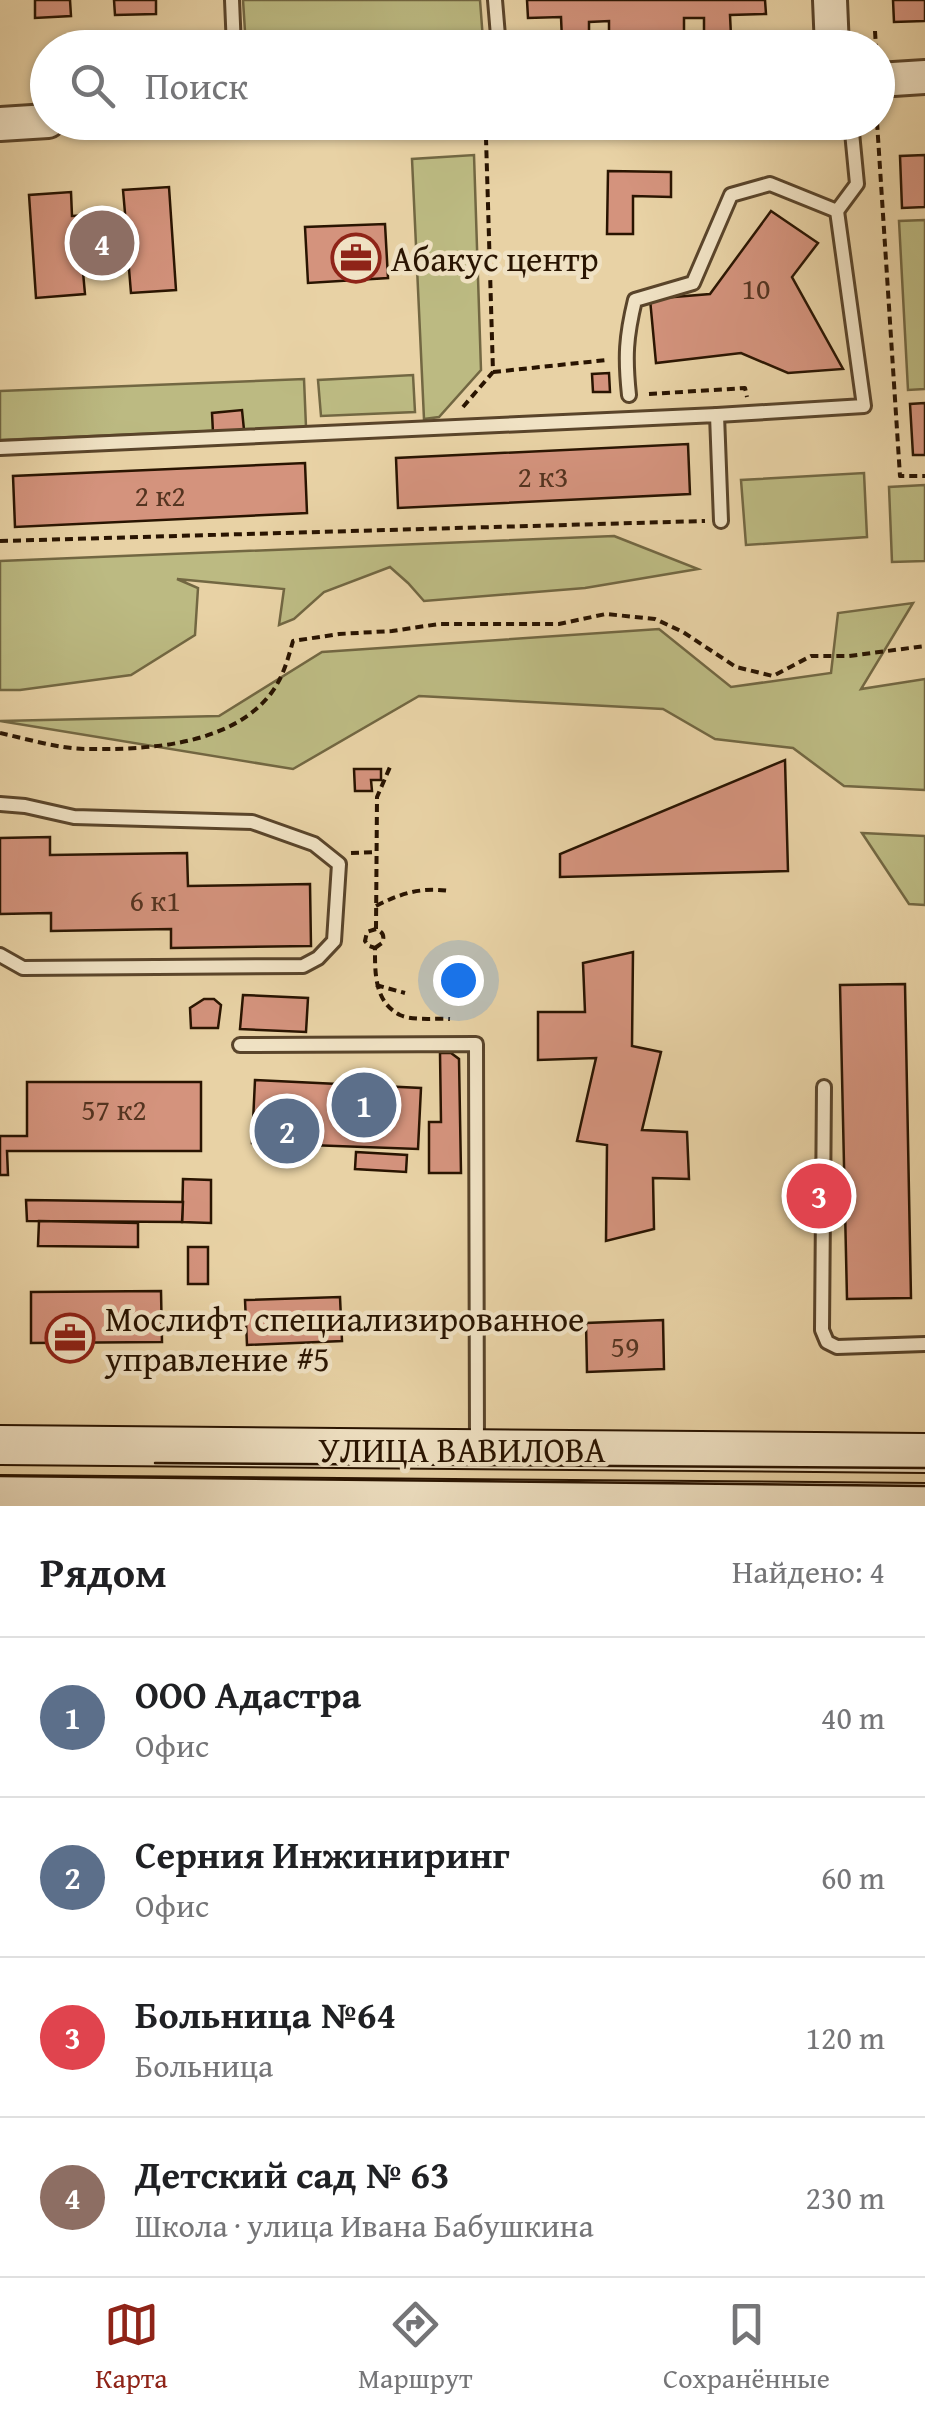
<!DOCTYPE html>
<html lang="ru">
<head>
<meta charset="utf-8">
<style>
  body { margin:0; font-family:"Gentium Book Plus",serif; background:#f6f6f6; color:#202124 }
  .you { position:absolute; left:458px; top:980px; width:35px; height:35px; margin:-25px; border:8px solid #fff; border-radius:50%; background:#1a73e8; box-shadow:0 0 0 15px #1a73e833 }
  .badge { display:grid; place-items:center; width:65px; height:65px; border-radius:50%; background:#8f2418; color:#fff; font-size:32px; font-weight:700 }
  .pin { position:absolute; translate:-50% -50%; border:5px solid #fff; box-shadow:0 2px 10px #0006 }
  .list { margin:0; padding:0; list-style:none }
  h2 { display:flex; justify-content:space-between; align-items:center; height:130px; margin:0; padding:0 40px; font-size:42px }
  h2 small { font-size:32px; font-weight:400; color:#757577 }
  .list li { display:grid; grid-template-columns:65px 1fr auto; gap:30px; align-items:center; box-sizing:border-box; height:160px; padding:0 40px; border-top:2px solid #e0e0e0 }
  .list b { display:block; font-size:38px; white-space:nowrap }
  .list p { margin:0; font-size:32px; white-space:nowrap; color:#757577 }
  .list em { font-size:32px; font-style:normal; color:#757577 }
  .icon { flex:none; width:55px; height:55px; fill:none; stroke:currentColor; stroke-width:2; stroke-linecap:round; stroke-linejoin:round }
  .map { position:relative; flex:none; width:925px; height:1506px; overflow:hidden }
  .search { position:absolute; background:#fff; box-shadow:0 2px 8px #0004; left:30px; right:30px; top:30px; height:110px; display:flex; align-items:center; gap:25px; box-sizing:border-box; padding:0 35px; border-radius:55px; color:#757577; font-size:38px }
  .sheet { height:770px; background:#fff }
  nav { display:flex; justify-content:space-around; align-items:center; box-sizing:border-box; height:140px; border-top:2px solid #e0e0e0; background:#fff; font-size:28px; color:#757577 }
  nav a { display:grid; justify-items:center; gap:5px }
  nav .on { color:#8f2418 }
  .map>svg:first-child { display:block }
  .green { fill:#bcba82; stroke:#726742; stroke-width:2.5 }
  .building { fill:#d4937d; stroke:#291401; stroke-width:2.5 }
  .lines { fill:none; stroke-linecap:round; stroke-linejoin:round }
  .service-casing { stroke:#59442a; stroke-width:18 }
  .tertiary-casing { stroke:#59442a; stroke-width:38 }
  .secondary-casing { stroke:#291401; stroke-width:42 }
  .path { stroke:#291401; stroke-width:4; stroke-dasharray:8 5; stroke-linecap:butt }
  .service { stroke:#f0e2c4; stroke-width:12 }
  .tertiary { stroke:#f0e2c4; stroke-width:32 }
  .secondary { stroke:#f0e2c4; stroke-width:38 }
  .tram { stroke:#291401; stroke-width:2.5 }
  .labels { text-anchor:middle; dominant-baseline:central; stroke-width:9; stroke-linejoin:round; paint-order:stroke }
  .number-label { font-size:30px; fill:#543420 }
  .poi-label { font-size:35px; fill:#291401; stroke:#f0e2c4; text-anchor:start }
  .street-label { font-size:35px; fill:#291401; stroke:#f0e2c4 }
</style>
</head>
<body>
<div class="map">
<svg width="925" height="1506" viewBox="0 0 925 1506">
  <rect width="100%" height="100%" fill="#e8d2a5"/>
  <filter id="stains"><feTurbulence type="fractalNoise" baseFrequency=".002" numOctaves="4"/><feColorMatrix values="0 0 0 0 .2 0 0 0 0 .09 0 0 0 0 .02 0 0 0 .5 -.17"/></filter>
  <radialGradient id="worn" r=".72"><stop offset=".6" stop-color="#630" stop-opacity="0"/><stop offset="1" stop-color="#630" stop-opacity=".3"/></radialGradient>
  <!-- green -->
  <g class="green">
    <path d="M243,0H480L483,40L385,48L246,47Z"/>
    <path d="M474,155L481,370L439,417L424,419L412,159Z"/>
    <path d="M925,220V389L908,390L899,221Z"/>
    <path d="M413,375L415,412L321,416L318,380Z"/>
    <path d="M304,379L306,427L0,440V391Z"/>
    <path d="M864,473L867,537L746,545L741,480Z"/>
    <path d="M925,485V561L892,562L889,487Z"/>
    <path d="M614,536L698,569L585,588L424,601L408,583L390,567L324,592L294,619L279,625L284,589L177,579L198,588L195,635L131,675L20,690H0V561Z"/>
    <path d="M913,603L861,689L925,679V790L844,786L793,748L715,739L663,709L419,696L293,769L0,721L219,716L322,652L659,629L731,687L831,673L838,613Z"/>
    <path d="M862,833L925,836V905L909,904Z"/>
  </g>
  <!-- building -->
  <g class="building">
    <path d="M35,0H70L71,16L35,18Z"/>
    <path d="M114,0H156V14L115,15Z"/>
    <path d="M527,0H765L766,14L730,15L731,36L718,37V32H704V18H684V34L681,37L670,36L667,32L627,33L624,40L618,41L609,35V21L589,22V39L562,40L561,17L528,18Z"/>
    <path d="M893,0H925V21L894,22Z"/>
    <path d="M925,155V207L902,208L900,156Z"/>
    <path d="M608,171L671,172V197L633,196V234H607Z"/>
    <path d="M169,187L176,290L131,293L129,269L83,272L85,294L36,298L29,195L71,192L72,216L125,213L123,190Z"/>
    <path d="M771,211L818,243L792,277L843,369L788,373L741,353L656,363L650,299L710,294Z"/>
    <path d="M385,224L388,278L308,283L305,227Z"/>
    <path d="M609,373L610,392H593L592,374Z"/>
    <path d="M925,403V455H913L910,404Z"/>
    <path d="M242,410L244,430L213,433L212,413Z"/>
    <path d="M688,444L690,494L398,508L396,458Z"/>
    <path d="M305,463L307,513L15,527L13,476Z"/>
    <path d="M785,760L788,871L560,877V854Z"/>
    <path d="M354,769H381V780H371L372,791H355Z"/>
    <path d="M50,837V855L187,853L188,886L310,884L311,946L171,948V929L51,931V913L0,914V838Z"/>
    <path d="M633,952L632,1046L661,1052L642,1130L687,1132L689,1179L653,1178L654,1229L606,1241L607,1145L577,1141L596,1058L538,1060V1012H585L583,963Z"/>
    <path d="M905,984L911,1298L847,1299L840,985Z"/>
    <path d="M243,995L308,998L306,1032L240,1029Z"/>
    <path d="M204,999H214L221,1005L218,1028H191L190,1008Z"/>
    <path d="M440,1053H451L459,1059L461,1173H429V1122H441Z"/>
    <path d="M255,1080L421,1088L418,1149L252,1143Z"/>
    <path d="M27,1082H201V1151H7L8,1175H0V1136H27Z"/>
    <path d="M356,1152L407,1155L406,1172L355,1169Z"/>
    <path d="M183,1179L211,1180V1223L182,1222Z"/>
    <path d="M26,1200L183,1202L182,1222L27,1221Z"/>
    <path d="M39,1221L138,1223V1247L38,1246Z"/>
    <rect x="188" y="1247" width="20" height="37"/>
    <path d="M161,1291L162,1342L31,1343V1292Z"/>
    <path d="M340,1297L342,1341L247,1345L245,1300Z"/>
    <path d="M663,1320L664,1369L587,1372L586,1323Z"/>
  </g>
  <g class="lines">
    <!-- service casing -->
    <g class="service-casing">
      <g id="service">
        <path d="M232,0L234,48"/>
        <path d="M495,0L499,48"/>
        <path d="M629,395C625,357 626,337 635,300L693,283L731,195L770,184L837,211L857,184L851,122"/>
        <path d="M717,415L864,406L837,211"/>
        <path d="M0,448L717,415L721,521"/>
        <path d="M0,804L25,806L74,817L252,822L314,844L339,864L334,941L318,958L303,966L23,968L0,955"/>
        <path d="M240,1045L476,1044L477,1447"/>
        <path d="M824,1087L822,1330L827,1342L837,1347L925,1344"/>
      </g>
    </g>
    <!-- tertiary casing -->
    <g class="tertiary-casing">
      <g id="tertiary">
        <path d="M830,0L832,48"/>
        <path d="M878,80L925,77"/>
        <path d="M0,124L48,121"/>
      </g>
    </g>
    <!-- secondary casing -->
    <g class="secondary-casing">
      <g id="secondary">
        <path d="M0,1445L925,1453"/>
        <path d="M0,1495L925,1503"/>
      </g>
    </g>
    <!-- path -->
    <g class="path">
      <path d="M875,31L876,48"/>
      <path d="M877,122L900,476H925"/>
      <path d="M528,137L529,122"/>
      <path d="M493,372L607,360"/>
      <path d="M649,394L745,388L747,397"/>
      <path d="M463,407L493,372L486,138"/>
      <path d="M0,541L705,521"/>
      <path d="M0,733C27,739 57,748 84,749C146,750 232,746 272,692C283,677 288,659 293,641L339,634L392,631L439,624H559L606,614L655,619L683,632L736,667L773,676L811,656H849L925,646"/>
      <path d="M351,853L376,852"/>
      <path d="M376,906C401,893 422,887 449,891"/>
      <path d="M376,929L377,797L390,767"/>
      <path d="M375,948L382,943C385,936 383,932 376,929L367,932L365,941L369,946L375,948C375,972 374,1002 400,1015C413,1021 435,1018 450,1019"/>
      <path d="M376,985L405,993"/>
    </g>
    <!-- service -->
    <use href="#service" class="service"/>
    <!-- tertiary -->
    <use href="#tertiary" class="tertiary"/>
    <!-- secondary -->
    <use href="#secondary" class="secondary"/>
    <!-- tram -->
    <g class="tram">
      <path d="M155,1463L925,1468"/>
      <path d="M0,1476L925,1486"/>
    </g>
  </g>
  <!-- icons -->
  <defs>
    <g id="office-ring" transform="scale(2.5)"><circle r="9.5" fill="#f0e2c4" stroke="#8f2418" stroke-width="1.5"/><path d="M-6-3h4V-5.5h4V-3h4V5H-6ZM-1-4.5V-3h2v-1.5ZM-6 0V1H6V0Z" fill="#8f2418"/></g>
  </defs>
  <g fill-rule="evenodd">
    <use href="#office-ring" x="356" y="258"/>
    <use href="#office-ring" x="70" y="1338"/>
  </g>
  <g class="labels">
    <!-- number labels -->
    <g class="number-label">
      <text x="756" y="288">10</text>
      <text x="543" y="476">2 к3</text>
      <text x="160" y="495">2 к2</text>
      <text x="155" y="900">6 к1</text>
      <text x="114" y="1109">57 к2</text>
      <text x="625" y="1346">59</text>
    </g>
    <!-- poi labels -->
    <g class="poi-label">
      <text x="391" y="258">Абакус центр</text>
      <text x="105" y="1318">Мослифт специализированное<tspan x="105" dy="40">управление #5</tspan></text>
    </g>
    <!-- street labels -->
    <g class="street-label">
      <text x="462" y="1449">УЛИЦА ВАВИЛОВА</text>
    </g>
  </g>
  <rect width="100%" height="100%" filter="url(#stains)"/>
  <rect width="100%" height="100%" fill="url(#worn)"/>
</svg>
<div class="you"></div>
<div class="pin badge" style="left:364px;top:1105px;background:#5c6f8a">1</div>
<div class="pin badge" style="left:287px;top:1131px;background:#5c6f8a">2</div>
<div class="pin badge" style="left:819px;top:1196px;background:#e0444e">3</div>
<div class="pin badge" style="left:102px;top:243px;background:#8d6e63">4</div>
<div class="search"><svg class="icon" aria-label="search" viewBox="0 0 24 24"><circle cx="10" cy="10" r="6"/><path d="M15 15l6 6"/></svg>Поиск</div>
</div>
<section class="sheet">
<h2>Рядом<small>Найдено: 4</small></h2>
<ul class="list">
<li><span class="badge" style="background:#5c6f8a">1</span><div><b>ООО Адастра</b><p>Офис</p></div><em>40 m</em></li>
<li><span class="badge" style="background:#5c6f8a">2</span><div><b>Серния Инжиниринг</b><p>Офис</p></div><em>60 m</em></li>
<li><span class="badge" style="background:#e0444e">3</span><div><b>Больница №64</b><p>Больница</p></div><em>120 m</em></li>
<li><span class="badge" style="background:#8d6e63">4</span><div><b>Детский сад № 63</b><p>Школа · улица Ивана Бабушкина</p></div><em>230 m</em></li>
</ul>
</section>
<nav>
<a class="on"><svg class="icon" aria-label="map" viewBox="0 0 24 24"><path d="M3 6l6-2 6 2 6-2v14l-6 2-6-2-6 2zM9 4v14M15 6v14"/></svg>Карта</a>
<a><svg class="icon" aria-label="directions" viewBox="0 0 24 24"><path d="M12 3l9 9-9 9-9-9zM9 14v-3h6M13 9l2 2-2 2"/></svg>Маршрут</a>
<a><svg class="icon" aria-label="saved" viewBox="0 0 24 24"><path d="M7 4h10v16l-5-4-5 4z"/></svg>Сохранённые</a>
</nav>
</body>
</html>
